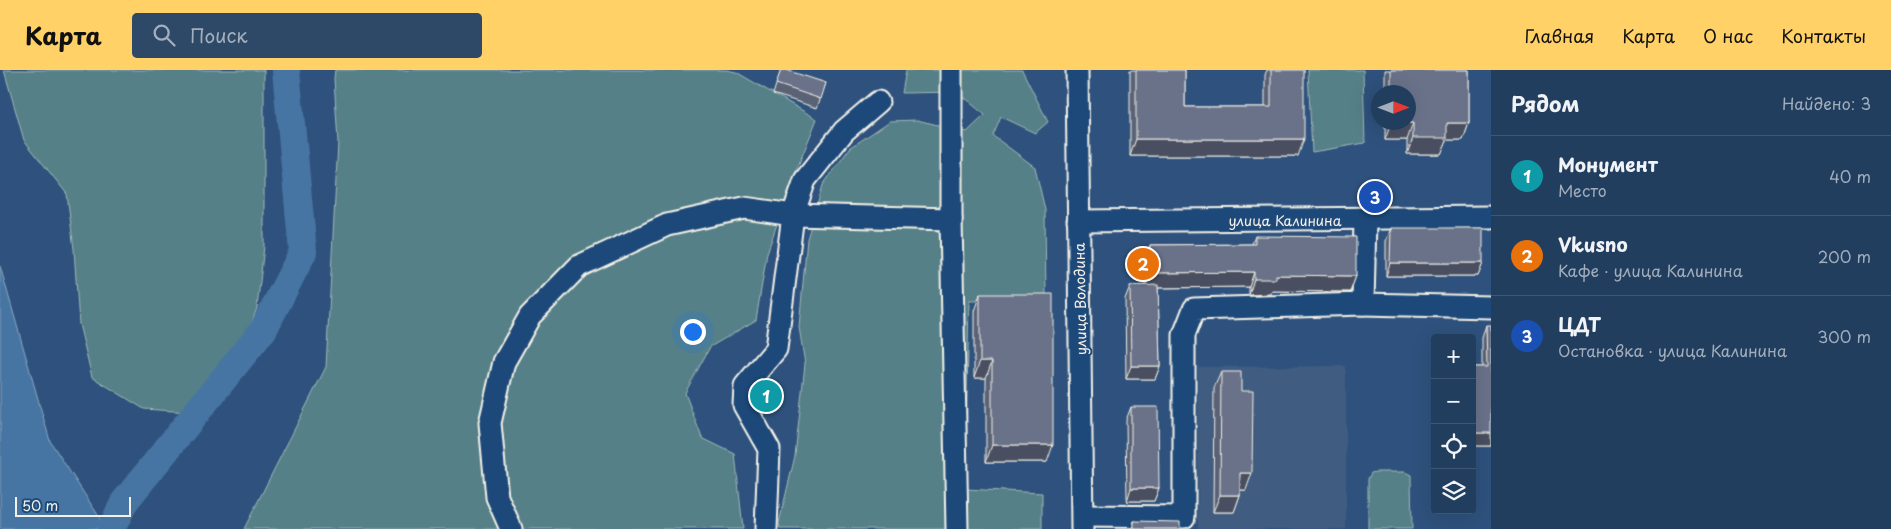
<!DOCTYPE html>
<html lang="ru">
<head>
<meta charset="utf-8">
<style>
  body { margin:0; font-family:"Playpen Sans",sans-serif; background:#2e4967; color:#f1f3f6 }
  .controls { position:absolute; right:15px; bottom:15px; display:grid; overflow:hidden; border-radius:5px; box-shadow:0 5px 20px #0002 }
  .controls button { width:45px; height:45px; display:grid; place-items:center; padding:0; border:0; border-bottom:1px solid #3f5773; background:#223e5e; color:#f1f3f6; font:25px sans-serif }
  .compass { position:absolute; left:1371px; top:15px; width:45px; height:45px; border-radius:50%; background:#223e5e; box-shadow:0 5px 20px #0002; rotate:90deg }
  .scale { position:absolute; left:15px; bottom:12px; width:116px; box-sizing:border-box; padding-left:5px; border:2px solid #f4f1e8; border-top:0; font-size:14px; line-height:18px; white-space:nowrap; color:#f4f1e8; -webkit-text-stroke:4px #1f4a7a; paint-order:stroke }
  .you { position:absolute; left:692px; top:261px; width:18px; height:18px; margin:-12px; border:4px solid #fff; border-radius:50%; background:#1a73e8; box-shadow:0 0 0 8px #1a73e833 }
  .badge { display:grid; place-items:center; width:32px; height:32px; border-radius:50%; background:#ffd166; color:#fff; font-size:16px; font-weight:700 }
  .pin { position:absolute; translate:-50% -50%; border:2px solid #fff; box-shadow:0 1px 5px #0006 }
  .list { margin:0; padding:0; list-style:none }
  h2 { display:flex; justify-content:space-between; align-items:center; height:65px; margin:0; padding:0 20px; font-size:21px }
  h2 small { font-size:16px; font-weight:400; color:#a2aebc }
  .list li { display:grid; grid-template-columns:32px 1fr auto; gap:15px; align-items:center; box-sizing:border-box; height:80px; padding:0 20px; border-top:1px solid #3f5773 }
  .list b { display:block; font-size:19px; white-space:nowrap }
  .list p { margin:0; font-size:16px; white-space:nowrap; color:#a2aebc }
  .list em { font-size:16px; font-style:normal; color:#a2aebc }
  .icon { flex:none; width:28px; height:28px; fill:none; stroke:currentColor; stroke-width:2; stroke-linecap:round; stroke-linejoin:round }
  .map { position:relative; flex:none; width:1491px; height:459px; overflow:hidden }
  header { display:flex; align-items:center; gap:30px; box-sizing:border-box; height:70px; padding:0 25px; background:#ffd166; color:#111 }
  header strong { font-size:24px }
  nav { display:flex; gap:28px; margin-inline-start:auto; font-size:18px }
  .search { width:350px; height:45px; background:#2e4967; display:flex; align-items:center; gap:12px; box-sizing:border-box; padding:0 18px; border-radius:5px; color:#a2aebc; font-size:19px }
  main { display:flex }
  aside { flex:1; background:#223e5e }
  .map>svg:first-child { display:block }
  .built { fill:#405c81 }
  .green { fill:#548087; stroke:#a4b8b8 }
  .water { fill:#4775a3; stroke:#8ca7bf }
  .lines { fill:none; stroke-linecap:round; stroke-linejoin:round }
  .river { stroke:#4775a3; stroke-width:28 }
  .minor-casing { stroke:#f4f1e8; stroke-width:25 }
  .minor { stroke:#1f4a7a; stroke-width:21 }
  .wall { fill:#5a6276; stroke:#f4f1e8 }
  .shaded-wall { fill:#4a5060; stroke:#f4f1e8 }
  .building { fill:#697289; stroke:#f4f1e8 }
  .labels { text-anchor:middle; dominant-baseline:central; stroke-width:4; stroke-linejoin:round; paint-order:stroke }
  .street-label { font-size:14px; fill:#f4f1e8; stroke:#1f4a7a }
</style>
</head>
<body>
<header>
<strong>Карта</strong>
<div class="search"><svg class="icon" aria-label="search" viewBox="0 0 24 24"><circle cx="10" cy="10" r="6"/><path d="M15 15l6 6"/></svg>Поиск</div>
<nav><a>Главная</a><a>Карта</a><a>О нас</a><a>Контакты</a></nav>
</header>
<main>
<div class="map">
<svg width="1491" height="459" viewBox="0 0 1491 459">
  <rect width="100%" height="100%" fill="#2e527d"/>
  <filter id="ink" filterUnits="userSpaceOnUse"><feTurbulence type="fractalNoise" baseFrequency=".02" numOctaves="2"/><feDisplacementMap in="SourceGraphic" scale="10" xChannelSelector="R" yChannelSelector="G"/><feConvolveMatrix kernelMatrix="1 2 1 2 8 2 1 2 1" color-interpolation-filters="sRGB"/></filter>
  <g filter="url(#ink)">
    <!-- built -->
    <path class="built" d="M1346,296V459H1198V297Z"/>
    <!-- green -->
    <g class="green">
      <path d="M4,0H264V176L257,238L234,301L204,343L144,339L92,307L79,254L74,179L67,124L24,70Z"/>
      <path d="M335,0H726L736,2L817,49L790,116L767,183L756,250L710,277L685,323L702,368L735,384L743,459H244L326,297L338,72L334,9Z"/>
      <path d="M906,0H1022L1048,52L1035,63L1001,47L993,66L1035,97L1045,140L1046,230L969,231L965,419L1042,423V459H780L779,453L795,386L805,294L799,257L807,169L823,115L850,78L890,51L917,50L967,62L985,45L957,22L902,23Z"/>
      <path d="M1308,0H1363L1365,73L1312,82Z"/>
      <path d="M1375,402H1405L1411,405L1412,459H1368V409L1371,403Z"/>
    </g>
    <!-- water -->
    <path class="water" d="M0,196L50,371L100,448L102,459H0Z"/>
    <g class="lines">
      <!-- river -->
      <path class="river" d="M111,459L125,431L263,260L303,182L286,0"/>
      <!-- minor casing -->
      <g class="minor-casing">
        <g id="minor">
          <path d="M951,0V149L957,459"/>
          <path d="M1077,0L1082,459"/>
          <path d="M1078,151L1491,147"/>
          <path d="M1363,234L1491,237"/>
          <path d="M1083,446L1184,447V265L1194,239L1363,234L1365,149"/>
          <path d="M511,459L497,427L490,353L504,292L530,246L579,196L667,155L744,138L793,145L951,149"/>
          <path d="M766,459L769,379L744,335L745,316L776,279L793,145L805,110L844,61L878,32"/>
        </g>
      </g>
      <!-- minor -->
      <use href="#minor" class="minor"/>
    </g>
    <!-- wall -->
    <g class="wall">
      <path d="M781,0L826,13L817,38L773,24Z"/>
      <path d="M1130,0H1185V37H1265V5L1267,0H1304L1298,86H1130Z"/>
      <path d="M1385,0H1469V53L1463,70H1447L1441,84H1407V70H1385V52H1408V22H1385Z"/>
      <path d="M1391,158L1483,193L1478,206H1386V171Z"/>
      <path d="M1255,166L1356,206L1350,222L1272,221L1270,224L1249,225V217L1158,218L1160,296L1155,309H1126L1125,229L1130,216L1145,215L1144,190L1150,175L1252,174Z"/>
      <path d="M980,224L1047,392H986V308H974V241Z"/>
      <path d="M1486,255L1491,376H1472V297H1482V268Z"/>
      <path d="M1221,302L1241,321L1246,420H1240V425L1234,442H1213L1214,318Z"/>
      <path d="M1131,337L1159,418L1154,431H1127L1126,350Z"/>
      <path d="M1134,451L1180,459H1132Z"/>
    </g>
    <!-- shaded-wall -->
    <g class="shaded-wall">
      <path d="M1391,53H1413L1407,70H1385Z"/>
      <path d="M1447,53H1469L1463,70H1447L1441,84H1407L1413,68Z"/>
      <path d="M1136,69H1304L1298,86H1130Z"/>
      <path d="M1390,193H1483L1478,206H1386Z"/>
      <path d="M1254,202L1249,217L1145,218L1150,203Z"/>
      <path d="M1276,205L1356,206L1350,222L1272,221L1270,224L1249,225L1254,209Z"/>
      <path d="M980,291H992L986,308H974Z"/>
      <path d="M1131,296H1160L1155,309H1126Z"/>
      <rect x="1472" y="363" width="19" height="13"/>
      <path d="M992,375H1053L1047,392H986Z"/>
      <path d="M1240,403H1252L1246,420H1234Z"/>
      <path d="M1131,418H1159L1154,431H1127Z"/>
      <path d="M1220,425H1240L1234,442H1213Z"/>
    </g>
    <!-- building -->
    <g class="building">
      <path d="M781,0H786L826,13L821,29L776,14Z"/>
      <path d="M1136,0H1185V37H1271V0H1304V69H1136Z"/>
      <path d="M1391,0H1469V53H1447V68H1413V53H1391L1408,52V22H1391Z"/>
      <path d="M1391,158H1483V193H1390Z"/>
      <path d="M1255,166L1356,167V206L1276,205V209H1254V202L1150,203V175L1255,174Z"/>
      <path d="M1158,215L1160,296H1131L1130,216Z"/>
      <path d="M980,224H1053V375H992V291H980Z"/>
      <path d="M1486,255H1491V363H1472V297H1487Z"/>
      <path d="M1221,302H1241V321H1253L1252,403H1240V425H1220Z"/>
      <path d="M1131,337H1158L1159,418H1131Z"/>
      <path d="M1134,451L1180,452V459H1134Z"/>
    </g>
  </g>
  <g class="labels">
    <!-- street labels -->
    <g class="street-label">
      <text x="1285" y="150">улица Калинина</text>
      <text transform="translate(1080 229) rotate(-91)">улица Володина</text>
    </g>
  </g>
</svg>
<div class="controls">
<button>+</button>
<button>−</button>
<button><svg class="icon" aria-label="locate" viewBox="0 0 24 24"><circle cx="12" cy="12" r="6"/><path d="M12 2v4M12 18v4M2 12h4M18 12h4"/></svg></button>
<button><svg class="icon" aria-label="layers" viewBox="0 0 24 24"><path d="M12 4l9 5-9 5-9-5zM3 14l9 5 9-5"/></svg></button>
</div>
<svg class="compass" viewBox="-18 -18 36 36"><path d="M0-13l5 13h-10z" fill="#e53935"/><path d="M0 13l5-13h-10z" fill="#a2aebc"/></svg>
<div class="scale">50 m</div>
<div class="you"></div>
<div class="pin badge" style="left:766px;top:326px;background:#0f9aa8">1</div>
<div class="pin badge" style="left:1143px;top:194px;background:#e8710a">2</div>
<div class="pin badge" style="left:1375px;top:127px;background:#1a4fb4">3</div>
</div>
<aside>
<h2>Рядом<small>Найдено: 3</small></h2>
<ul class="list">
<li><span class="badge" style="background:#0f9aa8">1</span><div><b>Монумент</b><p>Место</p></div><em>40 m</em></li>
<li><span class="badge" style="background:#e8710a">2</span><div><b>Vkusno</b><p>Кафе · улица Калинина</p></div><em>200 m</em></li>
<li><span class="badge" style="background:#1a4fb4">3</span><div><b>ЦДТ</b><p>Остановка · улица Калинина</p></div><em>300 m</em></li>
</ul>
</aside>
</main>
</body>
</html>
